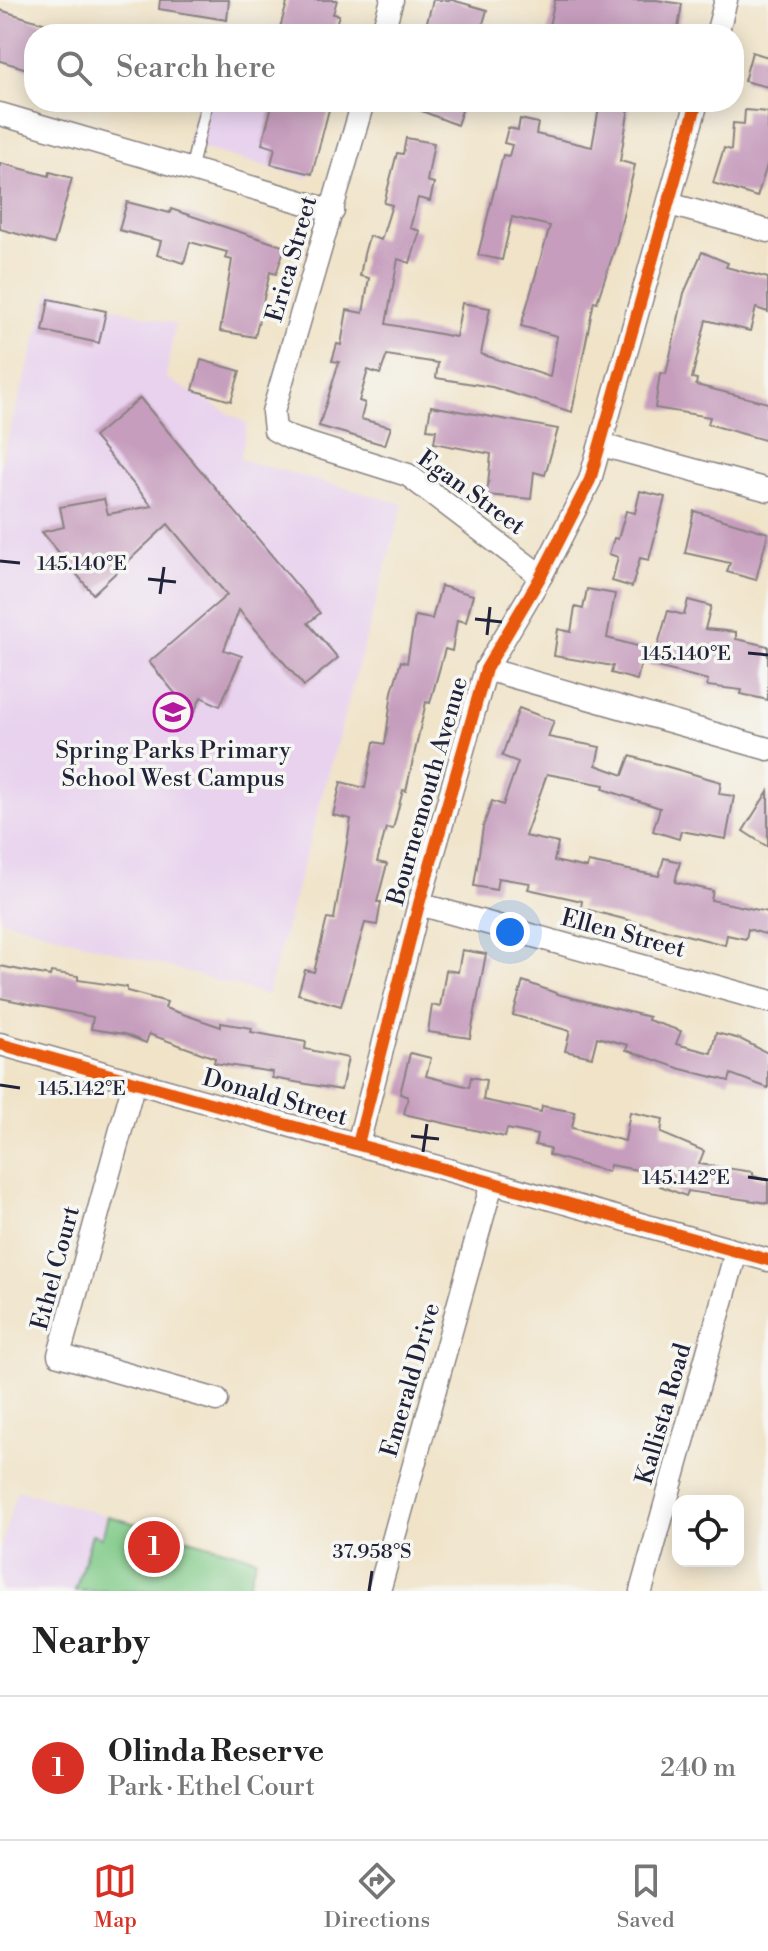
<!DOCTYPE html>
<html lang="en">
<head>
<meta charset="utf-8">
<style>
  body { margin:0; font-family:"Libre Bodoni",serif; background:#f2f2f2; color:#222 }
  .controls { position:absolute; right:24px; bottom:24px; display:grid; overflow:hidden; border-radius:16px; box-shadow:0 4px 20px #0003 }
  .controls button { width:72px; height:72px; display:grid; place-items:center; padding:0; border:0; border-bottom:2px solid #e0e0e0; background:#fff; color:#222; font:40px sans-serif }
  .you { position:absolute; left:510px; top:932px; width:28px; height:28px; margin:-20px; border:6px solid #fff; border-radius:50%; background:#1a73e8; box-shadow:0 0 0 12px #1a73e833 }
  .badge { display:grid; place-items:center; width:52px; height:52px; border-radius:50%; background:#d93025; color:#fff; font-size:26px; font-weight:700 }
  .pin { position:absolute; translate:-50% -50%; border:4px solid #fff; box-shadow:0 2px 8px #0006 }
  .list { margin:0; padding:0; list-style:none }
  h2 { display:flex; justify-content:space-between; align-items:center; height:104px; margin:0; padding:0 32px; font-size:34px }
  h2 small { font-size:26px; font-weight:400; color:#767676 }
  .list li { display:grid; grid-template-columns:52px 1fr auto; gap:24px; align-items:center; box-sizing:border-box; height:144px; padding:0 32px; border-top:2px solid #e0e0e0 }
  .list b { display:block; font-size:30px; white-space:nowrap }
  .list p { margin:0; font-size:26px; white-space:nowrap; color:#767676 }
  .list em { font-size:26px; font-style:normal; color:#767676 }
  .icon { flex:none; width:44px; height:44px; fill:none; stroke:currentColor; stroke-width:2; stroke-linecap:round; stroke-linejoin:round }
  .map { position:relative; flex:none; width:768px; height:1591px; overflow:hidden }
  .search { position:absolute; background:#fff; box-shadow:0 4px 20px #0003; left:24px; right:24px; top:24px; height:88px; display:flex; align-items:center; gap:20px; box-sizing:border-box; padding:0 28px; border-radius:32px; color:#767676; font-size:30px }
  .sheet { height:248px; background:#fff }
  nav { display:flex; justify-content:space-around; align-items:center; box-sizing:border-box; height:112px; border-top:2px solid #e0e0e0; background:#fff; font-size:22px; color:#767676 }
  nav a { display:grid; justify-items:center; gap:4px }
  nav .on { color:#d93025 }
  .map>svg:first-child { display:block }
  .built { fill:#e8d2ee }
  .green { fill:#80ca88; stroke:#517662; stroke-width:2 }
  .building { fill:#c69dbd }
  .lines { fill:none; stroke-linecap:round; stroke-linejoin:round }
  .lane-casing { stroke:#898282; stroke-width:14 }
  .street-casing { stroke:#898282; stroke-width:25 }
  .lane { stroke:#fff; stroke-width:11 }
  .street { stroke:#fff; stroke-width:22 }
  .cycleway-casing { stroke:#f6f6f2; stroke-width:17 }
  .cycleway { stroke:#e8590c; stroke-width:12 }
  .ticks { fill:none; stroke:#22223b; stroke-width:3 }
  .labels { text-anchor:middle; dominant-baseline:central; stroke-width:7; stroke-linejoin:round; paint-order:stroke }
  .street-label { font-size:24px; fill:#22223b; stroke:#f6f6f2 }
  .poi-label { font-size:24px; fill:#22223b; stroke:#f6f6f2 }
  .ticks-label { font-size:20px; text-anchor:middle; fill:#22223b; stroke:#f6f6f2; stroke-width:7; stroke-linejoin:round; paint-order:stroke }
</style>
</head>
<body>
<div class="map">
<svg width="768" height="1591" viewBox="0 0 768 1591">
  <rect width="100%" height="100%" fill="#f6f6f2"/>
  <filter id="ink" filterUnits="userSpaceOnUse"><feTurbulence type="fractalNoise" baseFrequency=".0125" numOctaves="2"/><feDisplacementMap in="SourceGraphic" scale="16" xChannelSelector="R" yChannelSelector="G"/><feConvolveMatrix kernelMatrix="1 2 1 2 8 2 1 2 1" color-interpolation-filters="sRGB"/></filter>
  <filter id="wash" filterUnits="userSpaceOnUse"><feTurbulence type="fractalNoise" baseFrequency=".006" numOctaves="4" result="noise"/><feDisplacementMap in="SourceGraphic" scale="32" xChannelSelector="R" yChannelSelector="G"/><feGaussianBlur stdDeviation="1.8" result="paint"/><feColorMatrix in="noise" values="0 0 0 0 0 0 0 0 0 0 0 0 0 0 0 0 0 1.4 0 .05"/><feComposite in="paint" operator="in"/></filter>
  <g filter="url(#wash)">
    <rect width="100%" height="100%" fill="#f0e3c8"/>
    <!-- built -->
    <g class="built">
      <path d="M198,102H330L308,178L187,144Z"/>
      <path d="M50,290L175,324L166,378L248,424L240,459L403,504L267,995L0,919V465Z"/>
      <path d="M17,1490L108,1516L102,1537L92,1535L75,1591H0V1550Z"/>
    </g>
    <!-- green -->
    <path class="green" d="M108,1516L256,1558L247,1591H75L92,1534L102,1537Z"/>
    <g id="blocks">
      <!-- building -->
      <g class="building">
        <path d="M160,0H229L227,20L159,9Z"/>
        <path d="M288,0H337L333,14L339,15L333,34L279,31Z"/>
        <path d="M433,0H452L487,10L480,34H443L425,29Z"/>
        <path d="M555,0H656L682,4L677,34H547Z"/>
        <path d="M0,10L66,30V34H34V71L0,61Z"/>
        <path d="M752,52L768,57V87L744,81Z"/>
        <path d="M273,102H331L312,174L271,164L275,148L262,144Z"/>
        <path d="M399,102H465L457,125Z"/>
        <path d="M600,102H630L620,161L635,165L616,245L597,302L594,301L572,412L492,387L436,378L438,363L387,355L380,374L368,370L359,401L365,403L361,419L391,427L385,445L319,426L339,362L332,361L337,344L341,345L347,310L363,313L369,278L360,276L364,254L369,236L381,240L392,205L384,203L397,153L403,154L406,138L434,143L427,181L434,183L430,201L418,198L410,228L420,231L410,263L398,259L386,324L456,337L462,303L490,308L481,354L550,377L557,336L521,326L550,226L512,217L502,260L478,255L503,155L509,156L512,145L504,143L508,128L518,130L520,119L538,123L536,134L592,147Z"/>
        <path d="M745,110L768,112V162L757,197L713,183L724,148L731,150L733,123L744,124Z"/>
        <path d="M0,163L49,176L50,172L72,178L54,244L0,229Z"/>
        <path d="M127,202L170,213L171,209L285,247L276,274L270,272L255,337L220,331L232,260L225,258L227,252L190,242L184,263L157,255L161,241L119,230Z"/>
        <path d="M702,252L728,263L726,267L768,278V312L756,308L750,331L706,320L692,378L697,379L696,385L768,403V441L708,424L710,417L655,408L660,373L666,374L684,293Z"/>
        <path d="M49,299L106,311L99,343L43,331Z"/>
        <path d="M201,360L240,371L231,401L193,390Z"/>
        <path d="M140,398L320,613L308,623L338,658L304,686L239,610L224,650L242,656L220,706L201,697L193,715L149,662L227,595L168,524L93,594L42,532L64,527L60,507L104,499L108,514L152,506L94,437Z"/>
        <path d="M431,406L558,429L545,475L534,472L531,499L487,495L491,454L434,443L436,430L427,429Z"/>
        <path d="M640,491L665,497L649,560L640,558L632,587L612,581L618,557L609,554L614,538L618,539L626,511L635,513Z"/>
        <path d="M694,511L768,533L756,580L727,572L730,563L685,553Z"/>
        <path d="M441,586L473,595L466,622L457,620L452,651L445,649L430,703L426,702L406,791L403,790L393,829L386,828L377,862L387,864L377,902H381L377,925L365,923L341,1006L298,994L305,970L314,972L327,918L334,919L351,819L333,815L341,782L365,788L374,742L385,744L392,692L401,661L407,663L415,616L432,619Z"/>
        <path d="M587,589L615,594L607,638L656,651L668,611L684,615L688,600L711,606L705,629L736,632V639L768,646V700L741,694L742,690L707,686L708,680L641,663L637,680L611,673L613,666L554,656L558,629L571,632L575,607L583,609Z"/>
        <path d="M519,708L554,721L548,737L600,747L596,765L623,775L630,756L721,782L719,794L734,796L726,839L681,831L679,839L653,831L660,808L603,789L604,785L547,774L525,836L558,843L554,861L587,868L588,862L659,876L664,858L680,862L675,882L713,891L711,900L768,912V935L748,929L746,939L727,935L725,945L581,908L582,901L528,889L530,883L498,878L496,890L474,886L483,827L492,801L503,805L518,762L502,756Z"/>
        <path d="M768,791V847L743,831Z"/>
        <path d="M462,950L486,954L470,1038L428,1032L432,1005L440,1007L446,970L458,972Z"/>
        <path d="M0,966L50,976L51,972L78,976V980L127,987V991L167,1002L165,1008L221,1027V1023L252,1028L251,1032L306,1042L305,1049L348,1058L341,1090L272,1078L273,1072L214,1063L215,1058L149,1034L146,1043L124,1034L91,1029L93,1017L0,998Z"/>
        <path d="M523,981L561,995L649,1017L648,1020L681,1031L676,1044L711,1053L716,1033L740,1039L768,1053V1088L731,1074L729,1081L681,1069L626,1050L628,1045L597,1037L592,1057L565,1051L570,1031L513,1015Z"/>
        <path d="M410,1053L431,1058L426,1076L469,1087L471,1077L486,1080L483,1100L541,1112L542,1106L575,1112L572,1128L625,1141L630,1112L663,1119L661,1133L704,1151L699,1164L753,1172V1176L768,1180V1203L688,1191L686,1196L660,1186L664,1175L610,1165L608,1172L549,1155L550,1148L535,1145L537,1135L507,1129L505,1137L404,1114L408,1097L400,1094Z"/>
      </g>
    </g>
  </g>
  <g filter="url(#ink)">
    <use href="#blocks" fill-opacity="0" stroke="#898282" stroke-width="2"/>
    <g class="lines">
      <!-- lane casing -->
      <g class="lane-casing">
        <path id="lane" d="M191,169L207,102"/>
      </g>
      <!-- street casing -->
      <g class="street-casing">
        <g id="street">
          <path d="M382,34L392,0"/>
          <path d="M717,34L726,0"/>
          <path d="M363,102L273,412L275,430L290,438L408,475L541,576"/>
          <path d="M0,114L333,211"/>
          <path d="M669,204L768,231"/>
          <path d="M601,445L768,490"/>
          <path d="M486,669L768,749"/>
          <path d="M419,904L768,1001"/>
          <path d="M0,1044L768,1260"/>
          <path d="M134,1082L59,1355L217,1400"/>
          <path d="M358,1144L419,904L486,669L541,576L590,480L697,102"/>
          <path d="M379,1591L492,1183"/>
          <path d="M641,1591L736,1252"/>
        </g>
      </g>
      <!-- lane -->
      <use href="#lane" class="lane"/>
      <!-- street -->
      <use href="#street" class="street"/>
      <!-- cycleway casing -->
      <g class="cycleway-casing">
        <g id="cycleway">
          <path d="M0,1044L768,1260"/>
          <path d="M358,1144L419,904L486,669L541,576L590,480L697,102"/>
        </g>
      </g>
      <!-- cycleway -->
      <use href="#cycleway" class="cycleway"/>
    </g>
  </g>
  <!-- ticks -->
  <path class="ticks" d="M0,561L20,563M148,579L176,582M160,594L164,567M475,619L502,622M487,635L490,607M748,653L768,655M0,1085L20,1088M411,1136L439,1139M423,1152L427,1124M748,1177L768,1180M369,1591L372,1571"/>
  <!-- icons -->
  <defs>
    <g id="school-ring" transform="scale(2)"><circle r="9.5" fill="#f6f6f2" stroke="#b5179e" stroke-width="1.5"/><path d="M0-5L7-2L0 1L-7-2ZM-4 1L0 2.5L4 1V4Q0 6-4 4Z" fill="#b5179e"/></g>
  </defs>
  <g fill-rule="evenodd">
    <use href="#school-ring" x="173" y="712"/>
  </g>
  <g class="labels">
    <!-- street labels -->
    <g class="street-label">
      <text transform="translate(292 259) rotate(-74)">Erica Street</text>
      <text transform="translate(471 493) rotate(36)">Egan Street</text>
      <text transform="translate(428 791) rotate(-74)">Bournemouth Avenue</text>
      <text transform="translate(623 934) rotate(15)">Ellen Street</text>
      <text transform="translate(275 1098) rotate(16)">Donald Street</text>
      <text transform="translate(56 1268) rotate(-75)">Ethel Court</text>
      <text transform="translate(411 1380) rotate(-74)">Emerald Drive</text>
      <text transform="translate(664 1414) rotate(-74)">Kallista Road</text>
    </g>
    <!-- poi labels -->
    <g class="poi-label">
      <text x="173" y="751">Spring Parks Primary<tspan x="173" dy="28">School West Campus</tspan></text>
    </g>
  </g>
  <g class="ticks-label">
    <text x="82" y="570">145.140°E</text>
    <text x="686" y="660">145.140°E</text>
    <text x="82" y="1095">145.142°E</text>
    <text x="686" y="1184">145.142°E</text>
    <text x="372" y="1558">37.958°S</text>
  </g>
</svg>
<div class="controls">
<button><svg class="icon" aria-label="locate" viewBox="0 0 24 24"><circle cx="12" cy="12" r="6"/><path d="M12 2v4M12 18v4M2 12h4M18 12h4"/></svg></button>
</div>
<div class="you"></div>
<div class="pin badge" style="left:154px;top:1547px">1</div>
<div class="search"><svg class="icon" aria-label="search" viewBox="0 0 24 24"><circle cx="10" cy="10" r="6"/><path d="M15 15l6 6"/></svg>Search here</div>
</div>
<section class="sheet">
<h2>Nearby<small></small></h2>
<ul class="list">
<li><span class="badge">1</span><div><b>Olinda Reserve</b><p>Park · Ethel Court</p></div><em>240 m</em></li>
</ul>
</section>
<nav>
<a class="on"><svg class="icon" aria-label="map" viewBox="0 0 24 24"><path d="M3 6l6-2 6 2 6-2v14l-6 2-6-2-6 2zM9 4v14M15 6v14"/></svg>Map</a>
<a><svg class="icon" aria-label="directions" viewBox="0 0 24 24"><path d="M12 3l9 9-9 9-9-9zM9 14v-3h6M13 9l2 2-2 2"/></svg>Directions</a>
<a><svg class="icon" aria-label="saved" viewBox="0 0 24 24"><path d="M7 4h10v16l-5-4-5 4z"/></svg>Saved</a>
</nav>
</body>
</html>
